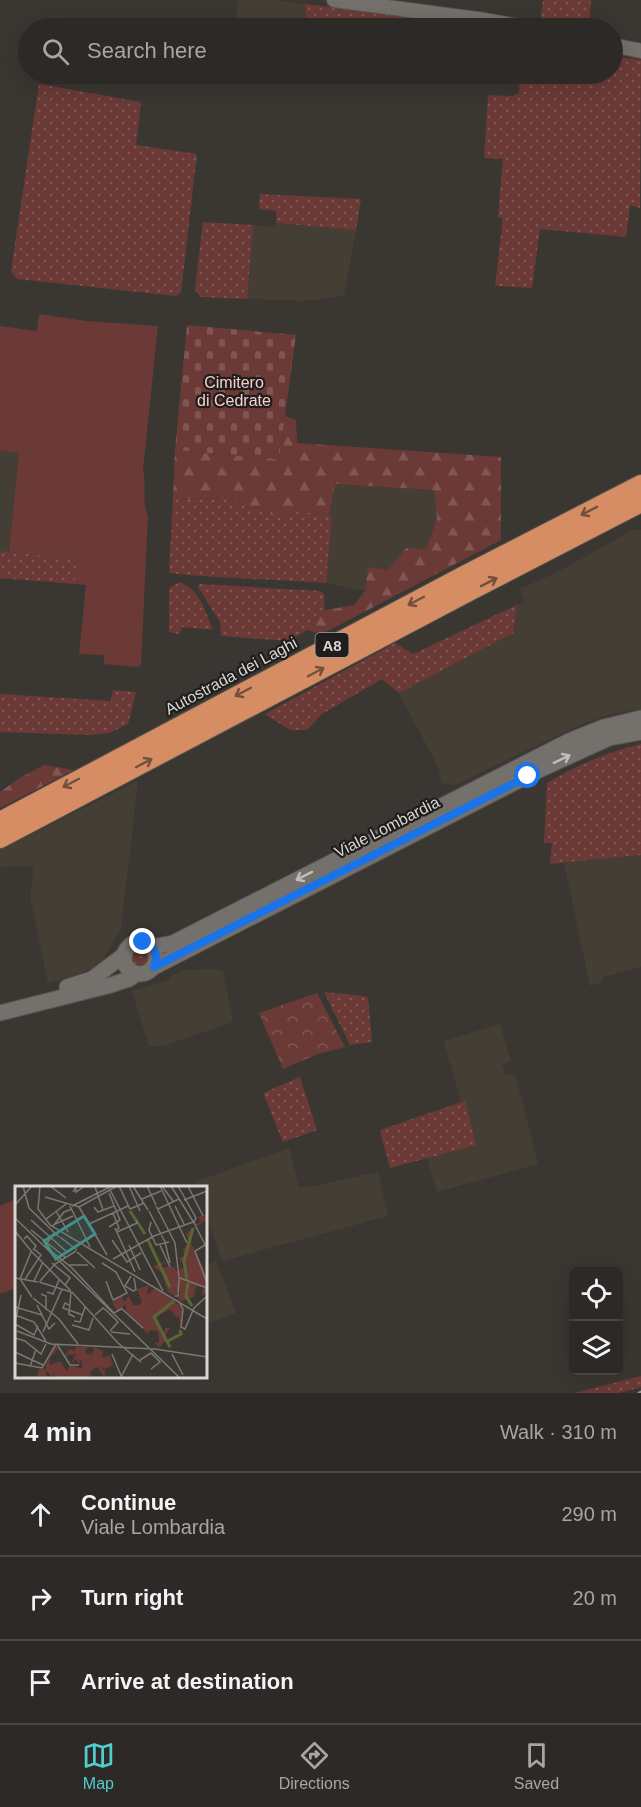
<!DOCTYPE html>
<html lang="en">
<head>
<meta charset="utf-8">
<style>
  body { margin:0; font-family:Arial,sans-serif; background:#34312e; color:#f1f3f6 }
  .controls { position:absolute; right:18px; bottom:18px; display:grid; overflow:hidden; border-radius:9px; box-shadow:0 6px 24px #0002 }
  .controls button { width:54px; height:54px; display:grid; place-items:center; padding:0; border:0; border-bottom:2px solid #484543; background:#2c2926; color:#f1f3f6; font:30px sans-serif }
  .stop { position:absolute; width:18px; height:18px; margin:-14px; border:4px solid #1a73e8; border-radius:50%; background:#fff }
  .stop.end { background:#1a73e8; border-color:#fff; box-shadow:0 2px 6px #0008 }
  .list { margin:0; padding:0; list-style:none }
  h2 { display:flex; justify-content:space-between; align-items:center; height:78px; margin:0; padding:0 24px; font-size:26px }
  h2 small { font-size:20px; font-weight:400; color:#a6a6a7 }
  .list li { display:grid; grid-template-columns:39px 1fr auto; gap:18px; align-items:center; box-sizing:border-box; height:84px; padding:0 24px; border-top:2px solid #484543 }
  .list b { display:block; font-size:22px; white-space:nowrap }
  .list p { margin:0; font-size:20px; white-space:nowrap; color:#a6a6a7 }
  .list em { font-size:20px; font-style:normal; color:#a6a6a7 }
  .icon { flex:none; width:33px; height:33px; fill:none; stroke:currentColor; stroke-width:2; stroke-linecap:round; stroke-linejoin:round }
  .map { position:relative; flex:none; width:641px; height:1393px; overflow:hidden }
  .search { position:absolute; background:#2c2926; box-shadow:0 6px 24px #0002; left:18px; right:18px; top:18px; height:66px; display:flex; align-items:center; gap:15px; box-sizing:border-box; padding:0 21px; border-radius:33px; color:#a6a6a7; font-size:22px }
  .sheet { height:330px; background:#2c2926 }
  nav { display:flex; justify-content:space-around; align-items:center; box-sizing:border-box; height:84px; border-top:2px solid #484543; background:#2c2926; font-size:16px; color:#a6a6a7 }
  nav a { display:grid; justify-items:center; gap:3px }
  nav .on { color:#52cdcf }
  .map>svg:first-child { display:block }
  .built { fill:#453e34 }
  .grass { fill:url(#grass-dots) }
  .forest { fill:url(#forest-firs) }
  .cemetery { fill:url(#cemetery-stones) }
  .park { fill:url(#park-crowns) }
  .garden { fill:#6b3a36 }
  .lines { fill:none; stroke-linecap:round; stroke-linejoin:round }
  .tertiary-casing { stroke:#585652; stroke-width:16 }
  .secondary-casing { stroke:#585652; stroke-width:17 }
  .motorway-casing { stroke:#585652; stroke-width:20 }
  .tertiary { stroke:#74706b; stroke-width:14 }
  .secondary { stroke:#74706b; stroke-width:15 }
  .motorway { stroke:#d68d64; stroke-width:18 }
  .rail { stroke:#94928e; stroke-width:3 }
  .oneway { stroke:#72503c }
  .oneway2 { stroke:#c0bdba }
  .route { stroke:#1a73e8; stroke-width:8 }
  .labels { text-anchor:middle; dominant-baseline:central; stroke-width:4.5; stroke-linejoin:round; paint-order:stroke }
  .shield { fill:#201e1c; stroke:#a2a09d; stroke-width:1.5 }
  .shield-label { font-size:15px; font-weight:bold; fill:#d9d7d4 }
  .park-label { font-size:16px; fill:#f6cfcb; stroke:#201e1c }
  .street-label { font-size:16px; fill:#d9d7d4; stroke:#201e1c }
  .inset-river { fill:none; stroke:#586832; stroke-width:3 }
  .inset-road { fill:none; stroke:#7a7773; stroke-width:1.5 }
  .view { fill:#428e88; fill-opacity:0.15; stroke:#428e88; stroke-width:3 }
  .inset-edge { fill:none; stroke:#d9d7d4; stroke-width:3 }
</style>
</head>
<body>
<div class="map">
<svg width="641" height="1393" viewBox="0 0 641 1393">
  <defs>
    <pattern id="grass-dots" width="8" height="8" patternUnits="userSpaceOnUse" patternTransform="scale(1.5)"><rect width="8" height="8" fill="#6b3a36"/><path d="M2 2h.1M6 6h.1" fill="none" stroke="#805652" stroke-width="1.8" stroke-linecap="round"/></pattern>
    <pattern id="forest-firs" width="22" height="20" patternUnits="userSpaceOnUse" patternTransform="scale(1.5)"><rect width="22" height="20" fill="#6b3a36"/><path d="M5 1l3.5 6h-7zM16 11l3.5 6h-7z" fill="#805652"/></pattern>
    <pattern id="cemetery-stones" width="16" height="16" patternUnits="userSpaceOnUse" patternTransform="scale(1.5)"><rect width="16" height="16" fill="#6b3a36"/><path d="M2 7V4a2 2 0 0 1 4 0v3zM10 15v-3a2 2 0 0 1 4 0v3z" fill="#805652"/></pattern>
    <pattern id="park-crowns" width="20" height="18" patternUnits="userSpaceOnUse" patternTransform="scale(1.5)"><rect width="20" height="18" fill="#6b3a36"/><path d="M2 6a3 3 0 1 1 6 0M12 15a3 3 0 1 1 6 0" fill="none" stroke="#805652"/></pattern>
  </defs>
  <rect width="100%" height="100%" fill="#3a3732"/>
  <!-- built -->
  <g class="built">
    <path d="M238,0H271L305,4L306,28H235Z"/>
    <path d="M203,222L275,227L276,223L356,230L344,296L305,301L201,297L195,290Z"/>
    <path d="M0,450L20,452L9,552L0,551Z"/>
    <path d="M334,484L434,490L437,519L426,549L406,548L388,570L365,591L326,583L332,516L329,515Z"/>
    <path d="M633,530H641V709L607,715L571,729L455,785L441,783L439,769L399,693L513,633L517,605L525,602L520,589L561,570Z"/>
    <path d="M138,781L121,929L104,958L92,968L79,974L48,983L30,897L34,866L0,867V850Z"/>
    <path d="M641,855V967L603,977L601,983L590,986L564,863Z"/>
    <path d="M215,969L223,971L233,1022L163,1046H149L132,991L168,980L172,975L183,970Z"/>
    <path d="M500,1024L511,1061L502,1064L505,1076L515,1074L538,1164L437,1192L427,1158L390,1168L380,1130L461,1102L444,1041Z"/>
    <path d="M289,1148L299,1187H310L378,1172L388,1216L222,1261L206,1213V1188L197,1187L195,1182Z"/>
    <path d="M216,1261L236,1313L206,1324V1265Z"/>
  </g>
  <!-- grass -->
  <g class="grass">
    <path d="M543,0H591L589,28H568L540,23Z"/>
    <path d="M305,4L418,18L417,28H306Z"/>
    <path d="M613,56L641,60L640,208L630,205L626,237L540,229L532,288L495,286L503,218L498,217L503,159L484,158L488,95L513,96L519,93L521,74H612Z"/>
    <path d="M39,84L141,102L136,145L197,154L181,292L176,296L17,279L11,271Z"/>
    <path d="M260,194L361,199L356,230L276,223V211L259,209Z"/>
    <path d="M203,222L253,225L247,299L201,297L195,290Z"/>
    <path d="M230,498L252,509L299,511L332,516L326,583C274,579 221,579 169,573L173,499Z"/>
    <path d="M0,551L78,559L75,584L0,578Z"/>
    <path d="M180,582C199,589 206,612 213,630L182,627L179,634L169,632V588Z"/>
    <path d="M199,584L320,591L324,594L325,610L320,611L307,630L289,641L221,636L220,622L198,587Z"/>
    <path d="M517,605L513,633L399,693L382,679L322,714L307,730H290L265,714L395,643L413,654Z"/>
    <path d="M113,690L136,692L128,724L109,733L90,735L0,732V694L111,701Z"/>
    <path d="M641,744V855L550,864L552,843H544L547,783C577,765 607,752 641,744Z"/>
    <circle cx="141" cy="958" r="10"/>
    <path d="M324,992L364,996L368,998L372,1042L350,1045Z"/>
    <path d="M300,1077L317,1130L283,1142L263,1093Z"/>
    <path d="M465,1101L476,1145L390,1168L380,1130Z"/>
    <path d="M641,1376V1387L620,1393H574Z"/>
  </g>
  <!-- forest -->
  <g class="forest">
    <path d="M285,416L296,420L297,443L501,457V540L322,634L307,630L320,611L354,605L365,591L368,567L388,570L406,548L426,549L437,519L434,490L335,484L329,515L299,511L285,519L252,509L230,498L173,499L175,450L279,459Z"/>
    <path d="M44,765L74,770L0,808V792L18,779Z"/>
  </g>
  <!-- cemetery -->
  <path class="cemetery" d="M187,325L296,335L279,459L175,450Z"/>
  <!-- park -->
  <path class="park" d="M317,993L345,1047L318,1054L283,1069L259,1013Z"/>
  <!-- garden -->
  <g class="garden">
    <path d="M39,314L86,321L158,326L143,470C147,485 141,503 148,516L141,664L138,667L104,664V655L79,654L86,585L75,584L77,559L9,552L19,453L0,450V326L37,331Z"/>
    <path d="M16,1199V1288L0,1294V1206Z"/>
  </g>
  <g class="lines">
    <!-- tertiary casing -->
    <g class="tertiary-casing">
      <g id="tertiary">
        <path d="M334,0L484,20L528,28"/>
        <path d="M612,45L641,51"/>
      </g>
    </g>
    <!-- secondary casing -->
    <g class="secondary-casing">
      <g id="secondary">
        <circle cx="140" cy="958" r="16"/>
        <path d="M152,947L173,943L569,741L604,727L641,718"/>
        <path d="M154,967L539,770L609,738L641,732"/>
        <path d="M67,987L92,979L124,955"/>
        <path d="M0,1013L111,985L129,979L136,974"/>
      </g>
    </g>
    <!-- motorway casing -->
    <g class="motorway-casing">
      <g id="motorway">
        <path d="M0,821L464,575L641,484"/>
        <path d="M0,839L469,592L641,503"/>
      </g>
    </g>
    <!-- tertiary -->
    <use href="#tertiary" class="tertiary"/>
    <!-- secondary -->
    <use href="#secondary" class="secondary"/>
    <!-- motorway -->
    <use href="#motorway" class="motorway"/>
    <!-- rail -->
    <path class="rail" d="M639,1393L641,1392"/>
  </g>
  <!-- one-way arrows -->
  <defs><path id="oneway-shaft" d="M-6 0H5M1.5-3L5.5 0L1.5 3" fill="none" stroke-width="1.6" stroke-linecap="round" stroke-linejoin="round" transform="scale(1.5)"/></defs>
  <g class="oneway">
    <use href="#oneway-shaft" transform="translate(589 511) rotate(153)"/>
    <use href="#oneway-shaft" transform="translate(489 582) rotate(-27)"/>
    <use href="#oneway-shaft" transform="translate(416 601) rotate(152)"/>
    <use href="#oneway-shaft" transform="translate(316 672) rotate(-28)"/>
    <use href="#oneway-shaft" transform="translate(243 692) rotate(152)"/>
    <use href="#oneway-shaft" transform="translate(144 763) rotate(-28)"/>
    <use href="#oneway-shaft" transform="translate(71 783) rotate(152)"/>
  </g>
  <g class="oneway2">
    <use href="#oneway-shaft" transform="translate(562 759) rotate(-26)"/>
    <use href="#oneway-shaft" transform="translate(304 876) rotate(153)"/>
  </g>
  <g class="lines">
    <!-- route -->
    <path class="route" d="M143,942C155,946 159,955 154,967L528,776"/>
  </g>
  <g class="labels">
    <!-- shield labels -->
    <rect class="shield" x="315.5" y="633" width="33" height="24" rx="4.5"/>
    <g class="shield-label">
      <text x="332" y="645">A8</text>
    </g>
    <!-- park labels -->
    <g class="park-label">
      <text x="234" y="382">Cimitero<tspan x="234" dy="18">di Cedrate</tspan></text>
    </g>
    <!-- street labels -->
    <g class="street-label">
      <text transform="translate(231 676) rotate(-28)">Autostrada dei Laghi</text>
      <text transform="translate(387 827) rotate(-27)">Viale Lombardia</text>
    </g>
  </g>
  <!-- overview -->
  <g transform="translate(15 1186)">
    <rect width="192" height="192" fill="#3a3732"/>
    <path d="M192,28V33L177,44L175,55L189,83L192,107L187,110L188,101L181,100L179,111L167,115L163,114L166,104L159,110L153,106L147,87L138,80L152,75L145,81H159L162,86L166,82L172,84L164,72L170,70L168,64L174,56L171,48L186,35L183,31ZM134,99L132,109L140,102L167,121L166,146L164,130L161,131L155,123L141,131L149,147L150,142H155L150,150L152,154L144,161L139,157L144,156L143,145L135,144L133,148L111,125V118L102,125L97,116L107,110L109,116L114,110L118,119H124L127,116L122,103ZM41,159L43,163L34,173L35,179L45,175L52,185L55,179L67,183V173L64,178L61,173L56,177L61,168L51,169L53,176L49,170L55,163L59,165L61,161H73L70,165L73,169L76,165L75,172L80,161L88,166L87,171L95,170L98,179L90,183L83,180L90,185V192L82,181L75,186L76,192H39L40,184L37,192L32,184L30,192L22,191L24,183H31V177Z" fill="#6b3a36"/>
    <path class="inset-river" d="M115,25L130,48M133,54L155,101M172,94L169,75L178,42M173,97L171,110L177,120M153,155L166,148L165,144M155,161L139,131L159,115"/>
    <path class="inset-road" d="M8,0L14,22L44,51M25,0L23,23L35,39L192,133M35,0L51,12M104,0L115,23L129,17M114,0L125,25M118,0L133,24M132,0L141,19M145,0L172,57M147,0L158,15M156,0L181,40M163,0L181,32L179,36M173,0L188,30M80,1L88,24M94,2L148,105M58,6L61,1V6L70,0M30,11L64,21L102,0M127,13L146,5M169,14L192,5M0,19L17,0M55,20L75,61M57,20L95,1M141,20L160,57L164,92M160,20L169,38M64,21L92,69M79,21L83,26L99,20M143,23L164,13M41,25L53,46M134,25L150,56L155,77M98,27L104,42L101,44M0,32L165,192M31,33L51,18M16,34L53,67M136,36L134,44L141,59L154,56M40,38L58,30M74,38L113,20M38,40L49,26L57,23M94,41L105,34L94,7M181,41L192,62M100,42L120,86M16,44L50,71M0,45L17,66M102,46L122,37L121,34M39,47L30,60L57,82L99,127L106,123M45,51L62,64M9,53L12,50L21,60L18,64M97,54L112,76L126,67M114,59L125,84M145,59L155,81M190,59L180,65L192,97M16,66L5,93L17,111M17,66L56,105M62,66L80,82M98,73L139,50L178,36M37,77L55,92L50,99M87,77L101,86L112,107L98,114M54,79H73M116,90L110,100L118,105L121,104L119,92M0,92L23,96M165,92L192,102M10,93L26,69L19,63M19,95L28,76M25,95L40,78L61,65M91,95L98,114M24,96L56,106M32,106L38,108L44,94M56,106L54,128L60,131M57,106L103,157L126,176M26,108L31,110V124M160,110H163L164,92M18,112L44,133L63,158M164,116L168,123L166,141L170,143L179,122L192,110M22,119L34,143L40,137M54,119L50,117L48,122L68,129M0,121L27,129M106,122L128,142M0,129L19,136L31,155M80,129L88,122L92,125L103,136L95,145M59,135L65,136L70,121M0,137L6,109M0,138L19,149L23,140M57,139L74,144L78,132M2,145L36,158L140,163L192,171M28,146L47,103M96,146L115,148M0,152L10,155L26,168L31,158M43,160L55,179H64M0,166L28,179M97,168L107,192M157,168L168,189M125,174L136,167L145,176L136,183M0,177L27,182L41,158M15,181L21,163M106,191L118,168"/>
    <path class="view" d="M69,30L80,48L41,73L29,55Z"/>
    <rect width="192" height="192" class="inset-edge"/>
  </g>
</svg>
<div class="controls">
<button><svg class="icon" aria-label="locate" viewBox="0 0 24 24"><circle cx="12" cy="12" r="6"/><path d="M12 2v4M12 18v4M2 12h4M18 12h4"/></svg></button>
<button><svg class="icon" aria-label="layers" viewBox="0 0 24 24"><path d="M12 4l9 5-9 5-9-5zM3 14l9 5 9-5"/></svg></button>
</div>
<div class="stop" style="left:528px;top:776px"></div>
<div class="stop end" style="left:143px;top:942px"></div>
<div class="search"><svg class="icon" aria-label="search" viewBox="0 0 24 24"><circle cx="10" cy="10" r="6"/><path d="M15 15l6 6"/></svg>Search here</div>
</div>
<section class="sheet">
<h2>4 min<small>Walk · 310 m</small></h2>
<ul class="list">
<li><svg class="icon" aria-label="ahead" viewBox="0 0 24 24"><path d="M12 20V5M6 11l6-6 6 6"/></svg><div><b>Continue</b><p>Viale Lombardia</p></div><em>290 m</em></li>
<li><svg class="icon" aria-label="right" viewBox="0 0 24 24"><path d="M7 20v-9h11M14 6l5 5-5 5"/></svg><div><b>Turn right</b></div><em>20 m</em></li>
<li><svg class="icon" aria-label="arrive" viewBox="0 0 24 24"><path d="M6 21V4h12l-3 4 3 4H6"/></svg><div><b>Arrive at destination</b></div></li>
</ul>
</section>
<nav>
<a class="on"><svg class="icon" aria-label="map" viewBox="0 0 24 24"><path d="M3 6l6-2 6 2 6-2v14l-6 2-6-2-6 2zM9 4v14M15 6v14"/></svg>Map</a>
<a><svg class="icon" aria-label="directions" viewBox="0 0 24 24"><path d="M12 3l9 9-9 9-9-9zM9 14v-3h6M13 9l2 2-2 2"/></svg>Directions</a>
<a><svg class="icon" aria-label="saved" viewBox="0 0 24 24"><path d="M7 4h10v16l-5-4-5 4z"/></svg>Saved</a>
</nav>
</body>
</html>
